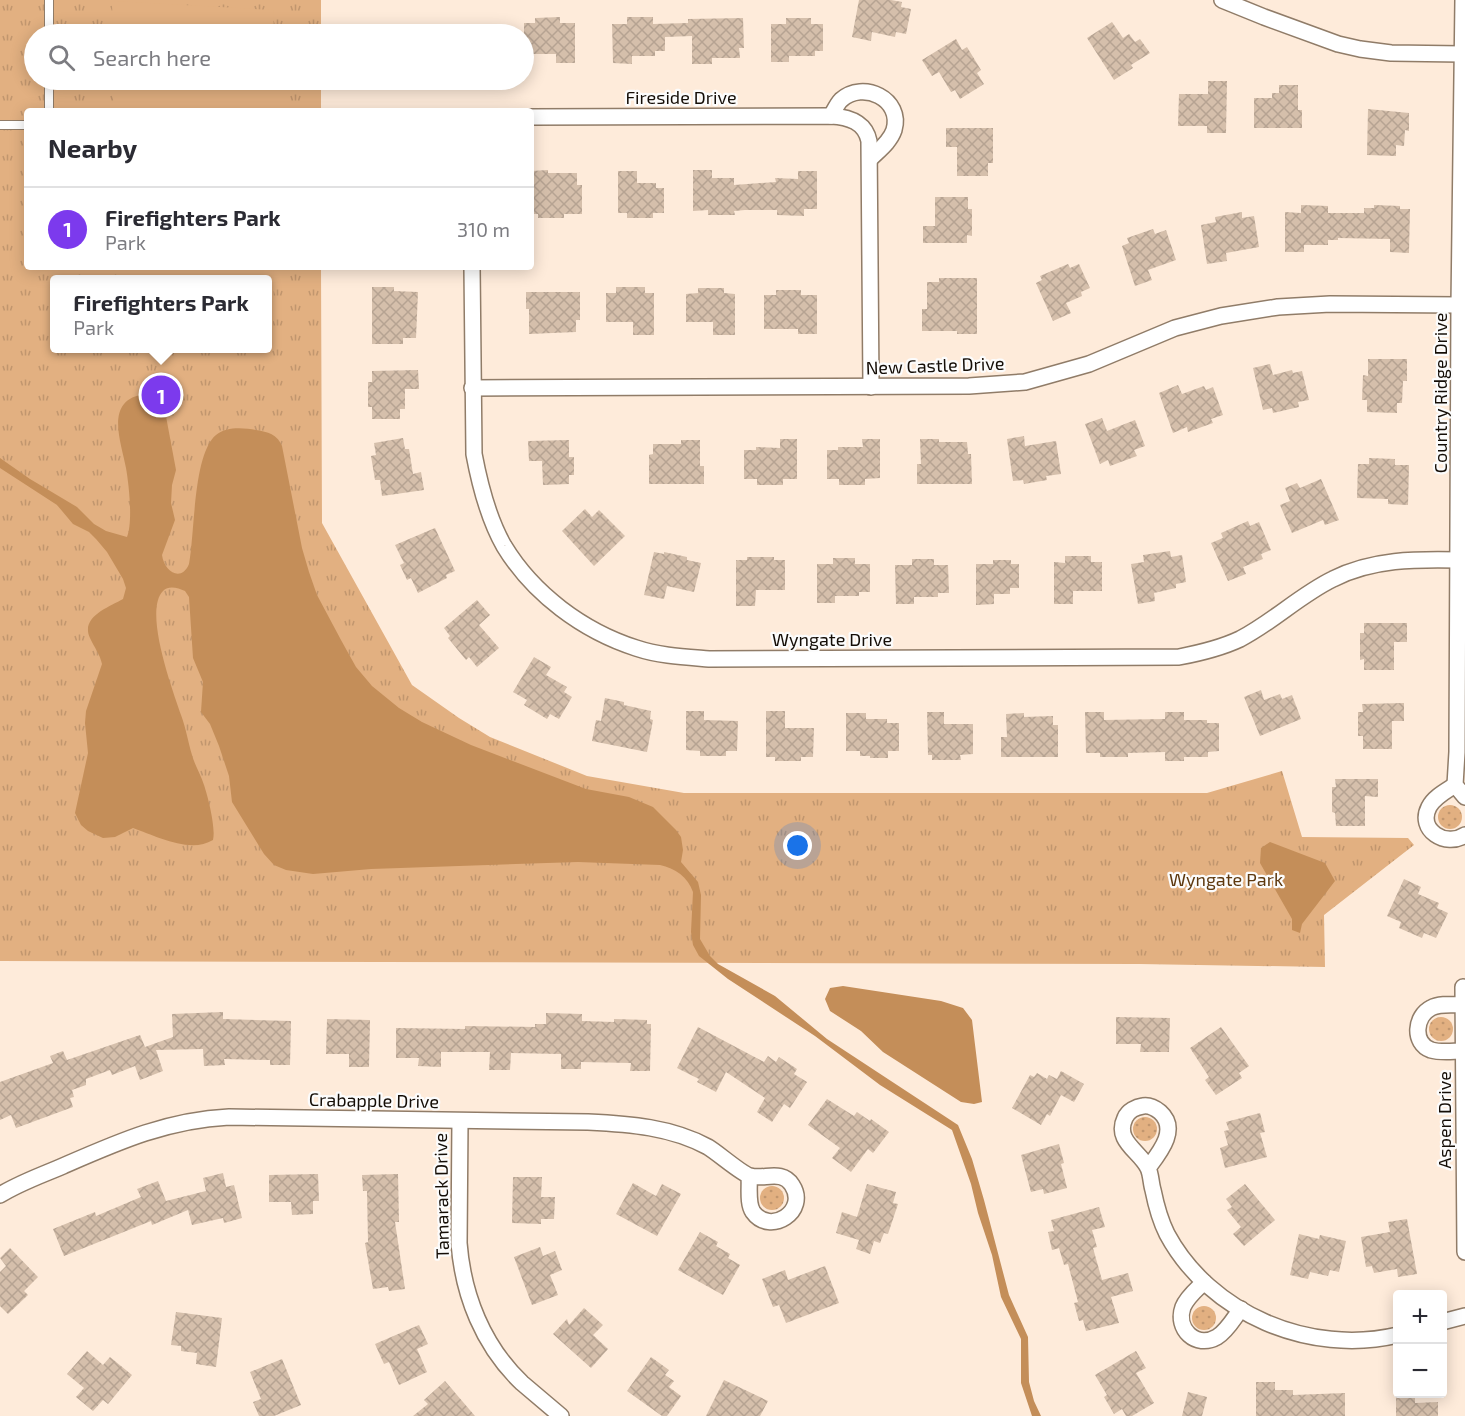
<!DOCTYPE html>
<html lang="en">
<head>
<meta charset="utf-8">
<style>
  body { margin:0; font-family:"Exo 2",sans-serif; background:#f7f7f7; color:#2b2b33 }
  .controls { position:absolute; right:18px; bottom:18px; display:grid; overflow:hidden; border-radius:6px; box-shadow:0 3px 15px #0003 }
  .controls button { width:54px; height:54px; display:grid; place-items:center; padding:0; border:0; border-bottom:2px solid #e1e1e2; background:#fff; color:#2b2b33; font:30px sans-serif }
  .you { position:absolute; left:798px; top:846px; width:21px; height:21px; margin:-15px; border:4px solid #fff; border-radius:50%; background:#1a73e8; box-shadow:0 0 0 9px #1a73e833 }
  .badge { display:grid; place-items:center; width:39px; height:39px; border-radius:50%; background:#7c3aed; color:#fff; font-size:20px; font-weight:700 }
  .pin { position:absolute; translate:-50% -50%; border:3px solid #fff; box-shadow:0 2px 6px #0006 }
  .popup { position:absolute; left:50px; top:275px; width:222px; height:78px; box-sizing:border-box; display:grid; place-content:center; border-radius:6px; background:#fff; filter:drop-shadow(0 2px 4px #0005); font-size:20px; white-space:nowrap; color:#7c7c81 }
  .popup b { font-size:22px; color:#2b2b33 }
  .popup::after { content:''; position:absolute; left:50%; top:100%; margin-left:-12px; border:12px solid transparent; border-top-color:#fff }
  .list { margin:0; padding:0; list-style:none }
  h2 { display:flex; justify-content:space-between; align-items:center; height:78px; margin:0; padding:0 24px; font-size:26px }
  h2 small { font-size:20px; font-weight:400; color:#7c7c81 }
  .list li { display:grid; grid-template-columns:39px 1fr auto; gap:18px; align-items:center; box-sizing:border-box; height:84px; padding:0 24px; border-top:2px solid #e1e1e2 }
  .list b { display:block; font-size:22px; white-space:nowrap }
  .list p { margin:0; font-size:20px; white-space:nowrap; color:#7c7c81 }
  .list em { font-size:20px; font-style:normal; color:#7c7c81 }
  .icon { flex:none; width:33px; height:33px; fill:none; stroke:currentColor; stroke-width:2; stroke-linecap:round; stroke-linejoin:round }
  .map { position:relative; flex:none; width:1465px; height:1416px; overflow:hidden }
  .search { position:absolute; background:#fff; box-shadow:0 3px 15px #0003; left:24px; top:24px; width:510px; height:66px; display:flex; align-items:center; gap:15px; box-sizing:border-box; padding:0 21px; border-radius:33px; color:#7c7c81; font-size:22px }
  .panel { position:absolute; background:#fff; box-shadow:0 3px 15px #0003; left:24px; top:108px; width:510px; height:162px; border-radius:6px }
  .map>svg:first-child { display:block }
  .grass { fill:url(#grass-dots) }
  .park { fill:url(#park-tufts); fill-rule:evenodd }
  .garden { fill:#e2b081 }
  .water { fill:#c48e59 }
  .building { fill:url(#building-cross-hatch) }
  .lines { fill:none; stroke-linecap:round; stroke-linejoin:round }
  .service-casing { stroke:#907c68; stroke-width:10 }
  .minor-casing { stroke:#907c68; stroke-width:18 }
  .service { stroke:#fff; stroke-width:8 }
  .minor { stroke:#fff; stroke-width:15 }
  .labels { text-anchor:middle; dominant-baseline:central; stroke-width:4.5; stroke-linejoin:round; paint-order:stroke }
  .street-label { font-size:18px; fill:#140d06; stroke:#fcfcfc }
  .park-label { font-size:18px; fill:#5e390f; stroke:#fcfcfc }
</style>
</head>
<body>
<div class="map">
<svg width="1465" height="1416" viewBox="0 0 1465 1416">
  <defs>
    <pattern id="grass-dots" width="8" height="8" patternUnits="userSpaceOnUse" patternTransform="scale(1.5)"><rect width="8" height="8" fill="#e2b081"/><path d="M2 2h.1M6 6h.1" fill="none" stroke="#c1966e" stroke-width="1.8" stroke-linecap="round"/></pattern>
    <pattern id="park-tufts" width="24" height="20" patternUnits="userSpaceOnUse" patternTransform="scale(1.5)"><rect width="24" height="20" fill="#e2b081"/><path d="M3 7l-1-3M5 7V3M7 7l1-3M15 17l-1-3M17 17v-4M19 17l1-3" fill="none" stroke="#c1966e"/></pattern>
    <pattern id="building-cross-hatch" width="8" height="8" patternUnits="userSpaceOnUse" patternTransform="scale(1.5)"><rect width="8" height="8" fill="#d5bfab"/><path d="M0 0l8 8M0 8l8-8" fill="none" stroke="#b6a392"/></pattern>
  </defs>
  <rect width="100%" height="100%" fill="#feebda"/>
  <!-- grass -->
  <g class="grass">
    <circle cx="1450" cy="817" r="12"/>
    <circle cx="1441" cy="1029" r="12"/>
    <circle cx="1145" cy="1129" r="12"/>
    <circle cx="772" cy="1198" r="12"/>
    <circle cx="1204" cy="1318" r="12"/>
  </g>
  <!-- park -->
  <path class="park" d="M0,0H321V34H34V80H321V111H27V267H321L322,523L412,685L459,718L490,737L587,776L684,793H1207L1282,771L1302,837L1408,838L1414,845L1324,915L1325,967L1139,964L0,961ZM54,280H268V348H54Z"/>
  <!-- garden -->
  <g class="garden">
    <path d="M112,1L273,10L274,34H113Z"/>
    <rect x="114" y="80" width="161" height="31"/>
    <path d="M123,267H274L273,327H268V280L132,279Z"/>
  </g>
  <!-- water -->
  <g class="water">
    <path d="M147,394L156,398L165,411L176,470L172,485L171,503L175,520L162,555C164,571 181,583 189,564C195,532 193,454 216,435C227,426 244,428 256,430C268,432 277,434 282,446L302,548L309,572L317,595L341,640L356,667L372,686L399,708L422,722L471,745L586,789L629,797L653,807L676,830L681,837L683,850L681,862L698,882L701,895L700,939L710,956L718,964L775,996L827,1039L958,1125L972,1159L984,1200L1009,1295L1028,1337L1029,1382L1034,1401L1041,1416H1032L1021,1383V1339L1001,1297L992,1255L978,1213L971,1184L952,1130L880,1085L815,1036L728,979L699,956L693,945L691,932L693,892C688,877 675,868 660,865L578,862L371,869L313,874L286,870L274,865L264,854L232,802L229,776L219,746L210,724L201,712L203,682L193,658L189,597L185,591C178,588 169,585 163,591C143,611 173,691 181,715C186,728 188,742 192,755C195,766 201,775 204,785C208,797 216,828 213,840C190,854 156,836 133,828L115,837L103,838L88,831L81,825L75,813L88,753L85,723L86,711L102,664C100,654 94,647 90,638C80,617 109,607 123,599L126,588L123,579L107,552L96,539L89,532L73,524L57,505L0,468V458L30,479L77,507L94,524L106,531L127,537C133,522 129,485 126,468C121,441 103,398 147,394Z"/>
    <path d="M1270,842L1325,863L1335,881L1302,924L1300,933L1292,930V919L1260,863L1261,848Z"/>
    <path d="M843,986L941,1001L963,1008L972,1020L982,1102L974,1104L961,1102L883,1052L861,1031L830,1011L825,999L830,988Z"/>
  </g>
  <!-- building -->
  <g class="building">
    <path d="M859,0H891L902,2L901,7L911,9L906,34L896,32L895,37L872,32L871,41L852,37Z"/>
    <path d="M560,17V23H575V63H556V54H532V51H524V23H535V18Z"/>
    <path d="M627,17H653V24L688,23V19L743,18L744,48H739L740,58H712V64H692V36L665,37V51H655V56H632V64L613,63L612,24H627Z"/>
    <path d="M786,18H811V24H823V51H815V56H789V62H771V24H786Z"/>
    <path d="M1112,22L1123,38L1129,34L1135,42L1140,39L1150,53L1131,65L1133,68L1114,80L1087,38Z"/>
    <path d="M956,39L962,50L967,47L981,70L977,73L984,84L960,99L955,90L951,92L939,72L932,76L922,60Z"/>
    <path d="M1208,81H1227L1226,133H1207V126H1178L1179,94H1208Z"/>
    <path d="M1279,85H1298V110H1302V128H1254V98H1272V93H1279Z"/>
    <path d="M1368,109L1409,113V131L1405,130L1404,146L1396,145V156L1367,155Z"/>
    <path d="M946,128H993V163H988V176H957V147H946Z"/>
    <path d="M548,170V173H577V185H582V214H564V218H538V214H531V171Z"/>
    <path d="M693,170H712V178H734V185L776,182L775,178L798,179V171H817V209H804V216L777,215V210H745L734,211L735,215H708V210L693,211Z"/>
    <path d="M618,171H637V183H656V188H664V213H653V218H627V213H618Z"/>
    <path d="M935,197H968V209H972V236L967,235V243H923V226H935Z"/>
    <path d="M1301,205L1328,206V213H1364V208H1374V205L1400,206V209H1410L1409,253L1390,252V239L1338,238V240H1328V245H1304V252H1285V212L1301,213Z"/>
    <path d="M1242,212V218L1254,216L1259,247L1226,253L1227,261L1207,264L1201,225L1216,222L1215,217Z"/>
    <path d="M1153,229L1155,234L1166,230L1176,260L1148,270L1152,280L1135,286L1122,246L1129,243L1127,238Z"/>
    <path d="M1068,264L1070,268L1079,264L1090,288L1081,292L1082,296L1066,303L1071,313L1053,321L1036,283L1042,280L1040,276Z"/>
    <path d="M939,278H977V334H957V331H922V309H927V282H939Z"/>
    <path d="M372,287H394V291L418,292L416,338H403V344H372Z"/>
    <path d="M616,287H645V293H654V335H633V322H606V293H616Z"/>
    <path d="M698,288H724V293L735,294V335H713V322H686V294L698,293Z"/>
    <path d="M776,290H801V295H817V334H798V329H764V295H776Z"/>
    <path d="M526,292H580V320H576V332L529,334V309H526Z"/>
    <path d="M1368,359H1407V381H1403L1402,403H1397V413L1367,412V400H1362L1363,375L1368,376Z"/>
    <path d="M1270,364L1273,375L1292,370L1293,373L1302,371L1309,400L1298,402L1299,407L1273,413L1272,408L1263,410L1253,368Z"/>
    <path d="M418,370L419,389H405V409H400V419H372V407H368V382H372V371Z"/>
    <path d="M1178,385L1182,394L1204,386L1206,390L1213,387L1223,415L1211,419L1213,423L1188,432L1187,427L1173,433L1159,393Z"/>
    <path d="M1102,418L1107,431L1135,420L1145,446L1134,450L1137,456L1110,466L1108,460L1100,464L1085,424Z"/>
    <path d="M1024,436L1025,446L1056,441L1061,474L1046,476L1047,480L1024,484L1023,480L1013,481L1007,439Z"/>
    <path d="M403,438L405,449H409L413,474L421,472L424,490L382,496L380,480H375L371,456L376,455L374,443Z"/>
    <path d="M780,439H797V479H783V485H757V479H744V450H756V447L780,448Z"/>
    <path d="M862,439H880V478L865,479V485H839V479H827V450H838V447H863Z"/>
    <path d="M920,439H939V442H967L968,454H971L972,484H917V464H921Z"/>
    <path d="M569,440V457H574V475H569V484L543,485L542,461H529L528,441Z"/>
    <path d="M681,440H700V466H704V484H649V455L653,454V444H681Z"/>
    <path d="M1369,458L1395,459V465H1409L1408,505L1388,504V499L1357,498L1358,464H1369Z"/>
    <path d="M1321,479L1339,520L1325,525L1323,520L1292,533L1280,505L1290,501L1285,488L1297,483L1300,488Z"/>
    <path d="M585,509L592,517L599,510L625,536L594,566L562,531Z"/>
    <path d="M1248,521L1250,526L1259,522L1271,550L1261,554L1263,559L1243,567L1246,574L1228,581L1211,543L1223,538L1221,533Z"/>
    <path d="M435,528L455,571L446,575L447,578L418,593L411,578L407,580L400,565L404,563L395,545Z"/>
    <path d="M1170,551L1171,557L1182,555L1186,582L1176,584V588L1154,593L1155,601L1138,604L1131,564L1144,562L1143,555Z"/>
    <path d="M654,552L664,554V552L687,557V560L701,563L694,592L667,586L664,599L644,595Z"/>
    <path d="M1065,556H1091V562H1102V591H1073V604H1054V562L1065,563Z"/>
    <path d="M747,557H774V560H785V590H756L755,606H736V560H747Z"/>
    <path d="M833,558H855V564H870V592H859V596H835V603H817V564H833Z"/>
    <path d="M912,559H934V565H948L949,593H938V597H914V604H896L895,565H912Z"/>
    <path d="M993,560H1011V564H1019V588H1010V594H994V604L976,605V564H993Z"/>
    <path d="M477,600L490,615L479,625L499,648L477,667L469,657L466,660L448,638L450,636L444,628Z"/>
    <path d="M1364,623H1407V642H1394V670H1364V659L1360,660V633H1364Z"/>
    <path d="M534,657L551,667L546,675L567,687L564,692L572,697L559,719L550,714L547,719L524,705L527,700L513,692Z"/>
    <path d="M1261,690L1264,700L1280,694L1282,699L1292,695L1301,719L1260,736L1244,697Z"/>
    <path d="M605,698L624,702V705L651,711L650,719L653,720L647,752L592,741L596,720L601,721Z"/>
    <path d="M1404,703V721H1392V749H1363V736H1358V712H1363L1362,704Z"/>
    <path d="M686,711H704V720L738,721L737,751H726V756H700V751L686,750Z"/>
    <path d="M766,711H785V728H814L813,757H801V761H775V757H766Z"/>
    <path d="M927,712H944V724H973V754L960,755L961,760H932V755H928Z"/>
    <path d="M1085,712H1104V720L1165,719V712H1184V720H1207V723H1219V751L1208,752V757H1184V761H1165V752L1128,753V757H1100V753H1086Z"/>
    <path d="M846,713H866V719H887V723H899V751H888V758H870V756H860V751H846Z"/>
    <path d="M1024,713V717L1053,716V725H1058V757H1001V737H1007L1006,714Z"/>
    <path d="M1335,779H1378V797L1365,796V826H1336L1335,813L1332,812V787H1336Z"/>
    <path d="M1404,879L1421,887L1418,894L1439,903L1437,908L1448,913L1436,938L1424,933L1422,938L1399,928L1401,922L1387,916Z"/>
    <path d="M223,1012V1019L291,1021L290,1065H270V1060L224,1059L225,1065L204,1066L203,1049L156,1050L163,1071L140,1080L135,1066L112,1075L110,1070L86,1079V1085L72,1090L74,1097L70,1098L73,1107L16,1128L11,1115L0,1120V1082L53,1063L50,1056L63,1051L67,1060L140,1035L145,1047L173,1037L172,1014Z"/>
    <path d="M546,1013L582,1014V1021L614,1022V1019L647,1020V1024H651L650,1071H630L631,1063L581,1062V1069H561V1054L511,1053L510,1070H489L490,1052H441V1067L418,1066L419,1058H396V1028L465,1029V1026L535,1027V1024H546Z"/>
    <path d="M1116,1017L1170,1018L1169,1052H1140L1141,1044H1116Z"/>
    <path d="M327,1019L370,1020L369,1067H349V1054H326Z"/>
    <path d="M698,1027L764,1062L768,1056L776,1062L779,1057L797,1069L794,1074L807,1082L790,1108L784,1104L772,1122L757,1112L765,1098L726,1072L716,1092L697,1082L699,1079L677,1068Z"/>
    <path d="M1221,1027L1249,1066L1239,1073L1242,1078L1216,1095L1205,1080L1209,1077L1190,1048Z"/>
    <path d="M1061,1071L1084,1084L1074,1102L1061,1095L1050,1116L1047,1114L1041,1125L1012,1108L1030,1075L1034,1077L1037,1073L1047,1079L1049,1075L1057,1079Z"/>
    <path d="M827,1099L854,1116L857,1112L870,1121L871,1119L889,1132L873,1153L868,1149L851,1172L832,1158L840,1148L808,1125Z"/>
    <path d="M1260,1113L1265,1132L1260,1133L1267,1157L1225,1168L1220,1148L1228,1145L1224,1131L1229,1130L1226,1122Z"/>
    <path d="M1059,1144L1064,1163L1061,1164L1067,1188L1044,1194L1043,1189L1031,1192L1021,1155Z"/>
    <path d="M223,1173L226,1187L234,1185L242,1218L224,1223L223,1218L192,1225L188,1210L152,1225L151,1221L64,1256L53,1229L95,1212L96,1216L141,1197L137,1189L158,1181L166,1201L206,1191L203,1178Z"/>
    <path d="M318,1174L319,1201H313V1214L292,1215L291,1202H269V1175Z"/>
    <path d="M398,1174L399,1222H395L405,1289L389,1291L388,1287L373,1289L365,1243L368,1242L367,1191H363L362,1175Z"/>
    <path d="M513,1177H542L541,1197H555L554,1219H541V1224L512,1223Z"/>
    <path d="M633,1183L656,1196L662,1184L681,1194L657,1236L616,1214Z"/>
    <path d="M867,1184L896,1192L893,1203L898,1204L888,1234L884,1233L880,1243L874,1241L870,1254L856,1249L859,1240L836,1233L842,1212L857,1217Z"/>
    <path d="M1245,1184L1275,1220L1244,1246L1233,1234L1241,1227L1227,1210L1232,1207L1226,1199Z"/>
    <path d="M1099,1207L1105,1227L1092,1230L1097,1247L1093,1248L1102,1280L1128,1273L1133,1291L1111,1297L1119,1323L1086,1331L1083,1320L1079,1321L1074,1303L1078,1302L1068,1264L1064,1265L1059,1248L1052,1250L1048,1232L1054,1231L1051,1220Z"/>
    <path d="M1407,1219L1417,1274L1398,1277L1397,1269L1374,1273L1372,1266L1366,1267L1361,1237L1390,1232L1388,1222Z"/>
    <path d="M700,1232L718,1242L716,1246L730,1254L728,1258L740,1265L723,1295L678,1270Z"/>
    <path d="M1299,1234L1319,1239L1320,1235L1346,1241L1339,1272L1330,1270L1328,1276L1310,1272L1308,1279L1290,1275Z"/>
    <path d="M540,1247L543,1256L555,1251L562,1270L550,1275L558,1295L532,1305L514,1257Z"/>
    <path d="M10,1248L38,1277L24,1291L28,1295L8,1314L0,1306V1272L6,1266L0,1258Z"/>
    <path d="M825,1266L839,1303L786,1323L779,1305L773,1307L762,1279L785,1270L788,1280Z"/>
    <path d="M584,1308L603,1325L593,1335L608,1349L591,1368L553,1334L567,1319L569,1325Z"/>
    <path d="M176,1312L222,1318L216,1367L196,1364L197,1353L181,1351V1346L171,1345Z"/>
    <path d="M419,1325L428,1344L417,1349L427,1372L399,1385L389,1362L384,1364L375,1344Z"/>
    <path d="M87,1351L103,1365L110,1357L132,1375L108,1404L103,1400L93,1411L76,1397L84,1388L67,1374Z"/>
    <path d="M1136,1351L1146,1368L1136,1373L1154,1403L1132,1416H1126L1122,1409L1114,1414L1104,1397L1107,1395L1095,1375Z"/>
    <path d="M651,1357L669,1370L665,1375L674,1381L669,1387L681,1396L667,1416H662L627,1391Z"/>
    <path d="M282,1359L301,1405L274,1416H259L253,1402L261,1399L250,1372Z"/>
    <path d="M724,1380L768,1401L760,1416H706Z"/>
    <path d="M445,1381L475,1416H413L428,1404L424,1400Z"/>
    <path d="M1256,1382H1275V1390H1293V1395L1345,1393V1416H1256Z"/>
    <path d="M1188,1392L1207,1397L1202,1416H1182Z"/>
    <path d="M1396,1394H1415V1403L1438,1402V1416H1396Z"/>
  </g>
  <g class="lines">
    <!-- service casing -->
    <g class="service-casing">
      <g id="service">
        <path d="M49,34V0"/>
        <path d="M49,111V80"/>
        <path d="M0,125H27"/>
      </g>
    </g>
    <!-- minor casing -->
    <g class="minor-casing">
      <g id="minor">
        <path d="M1222,0L1264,17L1338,44L1360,49L1391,53L1462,54"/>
        <path d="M1463,0L1459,305L1457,752L1455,785L1465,797"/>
        <path d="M831,116C834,111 837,104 841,100C863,80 903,99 894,130C890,142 879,150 870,159"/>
        <path d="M531,117L831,116C849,117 865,122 869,141L871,387"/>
        <path d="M472,267L474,454C480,486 488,518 504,546C533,594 583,631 636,648C660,656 684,657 709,659L1179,657C1200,653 1221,648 1240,639C1273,622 1300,595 1333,579C1372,559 1416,559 1459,560"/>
        <path d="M472,388L969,386L1025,382L1089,364L1175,328L1221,316L1278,307L1330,304L1459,305"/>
        <path d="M1455,785C1446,791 1434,797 1429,807C1417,830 1446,848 1465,835"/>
        <path d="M1463,987L1465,1252"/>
        <path d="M1464,1005C1454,1005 1440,1003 1431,1008C1415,1016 1412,1043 1431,1050C1441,1053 1453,1051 1464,1051"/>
        <path d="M460,1121L459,1243C463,1295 483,1346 522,1383C535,1394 548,1405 561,1416"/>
        <path d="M1148,1168C1160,1152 1179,1129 1160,1112C1155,1108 1149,1105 1143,1106C1136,1107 1128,1111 1125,1118C1114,1141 1140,1151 1148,1168C1151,1174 1151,1184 1153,1190C1156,1205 1160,1220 1167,1234C1210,1314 1310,1356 1398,1335"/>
        <path d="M0,1195C19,1183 42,1175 63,1166C118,1142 167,1120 229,1117L588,1122C630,1124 671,1127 708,1147C718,1153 742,1174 750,1176C764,1180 782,1169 792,1185C809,1211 770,1236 753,1212C747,1203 750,1187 749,1176"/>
        <path d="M1204,1282C1197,1289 1187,1297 1183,1307C1175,1329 1196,1349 1217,1337C1227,1331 1234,1318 1241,1309"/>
        <path d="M1442,1322L1465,1316"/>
      </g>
    </g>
    <!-- service -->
    <use href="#service" class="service"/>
    <!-- minor -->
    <use href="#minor" class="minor"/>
  </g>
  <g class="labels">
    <!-- street labels -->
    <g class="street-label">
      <text x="681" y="97">Fireside Drive</text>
      <text transform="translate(935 365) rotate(-2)">New Castle Drive</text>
      <text transform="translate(1440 393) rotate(-90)">Country Ridge Drive</text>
      <text x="832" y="639">Wyngate Drive</text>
      <text transform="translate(374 1100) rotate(1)">Crabapple Drive</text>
      <text transform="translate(1444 1120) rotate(-90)">Aspen Drive</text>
      <text transform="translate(441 1196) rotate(-91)">Tamarack Drive</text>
    </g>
    <!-- park labels -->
    <g class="park-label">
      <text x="1226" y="879">Wyngate Park</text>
    </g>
  </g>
</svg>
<div class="controls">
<button>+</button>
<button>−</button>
</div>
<div class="you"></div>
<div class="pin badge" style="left:161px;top:395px">1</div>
<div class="popup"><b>Firefighters Park</b>Park</div>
<div class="search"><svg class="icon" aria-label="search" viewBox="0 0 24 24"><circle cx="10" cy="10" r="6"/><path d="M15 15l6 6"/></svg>Search here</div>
<section class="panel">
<h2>Nearby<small></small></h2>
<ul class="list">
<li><span class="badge">1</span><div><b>Firefighters Park</b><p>Park</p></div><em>310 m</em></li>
</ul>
</section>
</div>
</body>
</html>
